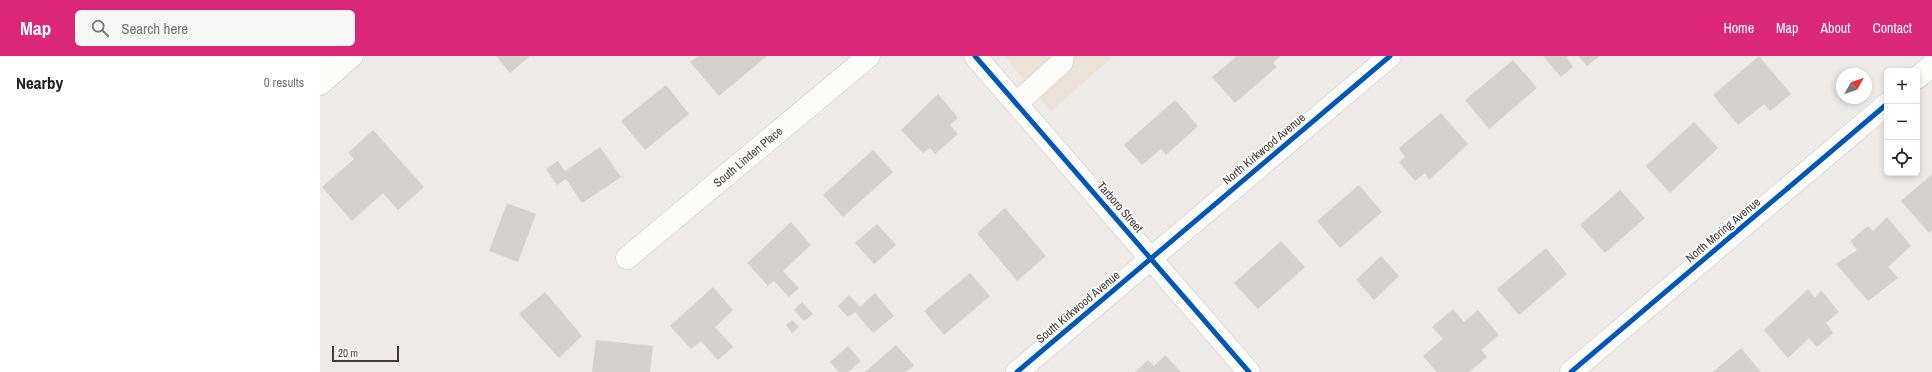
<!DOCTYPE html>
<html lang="en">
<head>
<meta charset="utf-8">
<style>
  body { margin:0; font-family:"Archivo Narrow",sans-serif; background:#f6f6f6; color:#222 }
  .controls { position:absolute; right:12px; top:12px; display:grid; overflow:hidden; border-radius:6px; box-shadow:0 2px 6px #0003 }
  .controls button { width:36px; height:36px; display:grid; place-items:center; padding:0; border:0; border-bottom:1px solid #e0e0e0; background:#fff; color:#222; font:20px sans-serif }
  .compass { position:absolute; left:1516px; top:12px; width:36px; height:36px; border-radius:50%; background:#fff; box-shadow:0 2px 6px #0003; rotate:50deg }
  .scale { position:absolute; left:12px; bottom:10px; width:67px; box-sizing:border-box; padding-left:4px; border:2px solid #413b35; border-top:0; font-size:11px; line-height:14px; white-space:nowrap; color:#413b35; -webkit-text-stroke:3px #fff; paint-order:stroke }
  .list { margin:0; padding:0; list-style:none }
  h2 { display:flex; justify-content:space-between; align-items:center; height:52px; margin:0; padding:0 16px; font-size:17px }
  h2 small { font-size:13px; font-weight:400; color:#767676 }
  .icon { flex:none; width:22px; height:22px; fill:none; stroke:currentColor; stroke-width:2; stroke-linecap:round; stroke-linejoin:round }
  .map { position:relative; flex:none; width:1612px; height:316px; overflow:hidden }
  header { display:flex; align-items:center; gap:24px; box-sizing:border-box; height:56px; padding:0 20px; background:#db2777; color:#fff }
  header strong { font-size:19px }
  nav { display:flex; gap:22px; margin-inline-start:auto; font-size:14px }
  .search { width:280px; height:36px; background:#f6f6f6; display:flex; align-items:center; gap:10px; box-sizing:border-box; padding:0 14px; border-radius:6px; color:#767676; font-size:15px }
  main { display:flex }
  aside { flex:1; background:#fff }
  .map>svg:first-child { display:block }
  .commercial { fill:#ece2d8 }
  .building { fill:#d5d2ce }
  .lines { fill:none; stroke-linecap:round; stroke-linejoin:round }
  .minor-casing { stroke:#c9c6c3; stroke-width:23 }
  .minor { stroke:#fcfcfb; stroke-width:22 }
  .cycleway-casing { stroke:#fff; stroke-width:8 }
  .cycleway { stroke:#0057b8; stroke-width:5 }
  .labels { text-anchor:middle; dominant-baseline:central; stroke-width:3.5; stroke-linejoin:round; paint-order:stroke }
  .street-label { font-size:12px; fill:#413b35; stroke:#fff }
</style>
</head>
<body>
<header>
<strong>Map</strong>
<div class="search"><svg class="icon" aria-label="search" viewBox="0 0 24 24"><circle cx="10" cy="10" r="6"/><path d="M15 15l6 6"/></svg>Search here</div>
<nav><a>Home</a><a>Map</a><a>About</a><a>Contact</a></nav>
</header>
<main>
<aside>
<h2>Nearby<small>0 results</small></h2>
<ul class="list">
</ul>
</aside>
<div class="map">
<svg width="1612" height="316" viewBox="0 0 1612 316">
  <rect width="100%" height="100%" fill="#edeae7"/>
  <!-- commercial -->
  <path class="commercial" d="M684,0H794L731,55Z"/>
  <!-- building -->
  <g class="building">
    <path d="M176,0H210L190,17Z"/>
    <path d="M378,0H447L399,40L370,6Z"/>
    <path d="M917,0H960L953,7L957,11L915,47L892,21Z"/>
    <path d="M1223,0H1249L1247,2L1253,11L1241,21Z"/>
    <path d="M1258,0H1280L1267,10Z"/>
    <path d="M1439,0L1471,38L1450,55L1444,48L1418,69L1393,39Z"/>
    <path d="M1193,4L1217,32L1169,73L1145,44Z"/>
    <path d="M346,29L369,58L325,94L301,65Z"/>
    <path d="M618,38L638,62L630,69L638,78L615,98L610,92L603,97L581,74Z"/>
    <path d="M855,44L878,70L846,99L841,93L822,109L804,89Z"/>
    <path d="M1121,57L1148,88L1109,124L1105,117L1095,125L1079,106L1085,101L1079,92Z"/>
    <path d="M1374,66L1398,92L1350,137L1326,110Z"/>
    <path d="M53,74L104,131L78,154L63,137L32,165L2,131L34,103L28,97Z"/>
    <path d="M280,91L301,121L262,147L246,123L237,129L226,113L238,105L245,115Z"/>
    <path d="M553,94L573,116L523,161L503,139Z"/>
    <path d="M1612,118V174L1609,177L1581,145Z"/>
    <path d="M1039,129L1062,156L1020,192L997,165Z"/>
    <path d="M1300,134L1325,162L1285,197L1260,169Z"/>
    <path d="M187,147L216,158L198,206L169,195Z"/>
    <path d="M685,152L726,200L697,225L657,177Z"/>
    <path d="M1567,161L1591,190L1568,211L1578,222L1548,245L1516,208L1537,194L1530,185L1548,170L1553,175Z"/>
    <path d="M471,166L491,189L463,215L479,232L469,241L454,225L448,230L427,207Z"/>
    <path d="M557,168L576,189L554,208L535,187Z"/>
    <path d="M961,185L985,211L938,253L914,227Z"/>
    <path d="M1226,192L1247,218L1199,259L1177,233Z"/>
    <path d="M1061,200L1079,220L1054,244L1036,224Z"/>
    <path d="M650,217L670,240L624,279L604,255Z"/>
    <path d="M393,231L413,254L395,271L413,291L398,304L381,285L371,293L350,270Z"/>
    <path d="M1488,233L1495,242L1501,234L1519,256L1506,267L1513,277L1497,291L1489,282L1468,302L1444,274Z"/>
    <path d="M225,236L262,280L239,302L199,258Z"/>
    <path d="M555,237L574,260L553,277L535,256L528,261L518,250L529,239L540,251Z"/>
    <path d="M482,246L493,258L484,265L474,254Z"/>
    <path d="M1133,253L1144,266L1158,254L1179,279L1161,294L1167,301L1149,316H1117L1103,300L1123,283L1112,271Z"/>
    <path d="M472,264L479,271L472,277L466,269Z"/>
    <path d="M276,284L333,290L330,316H272Z"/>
    <path d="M576,289L594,309L586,316H545Z"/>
    <path d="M528,290L541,305L528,316H519L510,306Z"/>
    <path d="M1421,292L1441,316H1393Z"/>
    <path d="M845,299L861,316H815L828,304L834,310Z"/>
  </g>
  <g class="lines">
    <!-- minor casing -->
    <g class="minor-casing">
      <g id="minor">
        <path d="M655,0L929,316"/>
        <path d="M0,1L14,16"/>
        <path d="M1597,22L1612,9"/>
        <path d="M0,28L32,0"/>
        <path d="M697,47L742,6L743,0"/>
        <path d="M307,202L549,0"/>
        <path d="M697,316L1070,0"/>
        <path d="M1251,316L1567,48"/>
      </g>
    </g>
    <!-- minor -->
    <use href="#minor" class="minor"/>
    <!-- cycleway casing -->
    <g class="cycleway-casing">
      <g id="cycleway">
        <path d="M655,0L929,316"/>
        <path d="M697,316L1070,0"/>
        <path d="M1251,316L1567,48"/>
      </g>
    </g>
    <!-- cycleway -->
    <use href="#cycleway" class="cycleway"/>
  </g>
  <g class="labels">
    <!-- street labels -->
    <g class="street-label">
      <text transform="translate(944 93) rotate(-40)">North Kirkwood Avenue</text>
      <text transform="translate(428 101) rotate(-40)">South Linden Place</text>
      <text transform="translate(800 151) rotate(49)">Tarboro Street</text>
      <text transform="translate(1403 174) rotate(-40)">North Moring Avenue</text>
      <text transform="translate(758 251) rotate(-40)">South Kirkwood Avenue</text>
    </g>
  </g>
</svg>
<div class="controls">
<button>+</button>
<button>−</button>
<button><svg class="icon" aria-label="locate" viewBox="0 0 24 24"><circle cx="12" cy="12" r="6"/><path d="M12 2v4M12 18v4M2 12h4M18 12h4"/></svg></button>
</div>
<svg class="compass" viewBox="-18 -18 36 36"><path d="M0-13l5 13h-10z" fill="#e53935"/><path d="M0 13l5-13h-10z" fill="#767676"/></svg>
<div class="scale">20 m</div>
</div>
</main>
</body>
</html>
